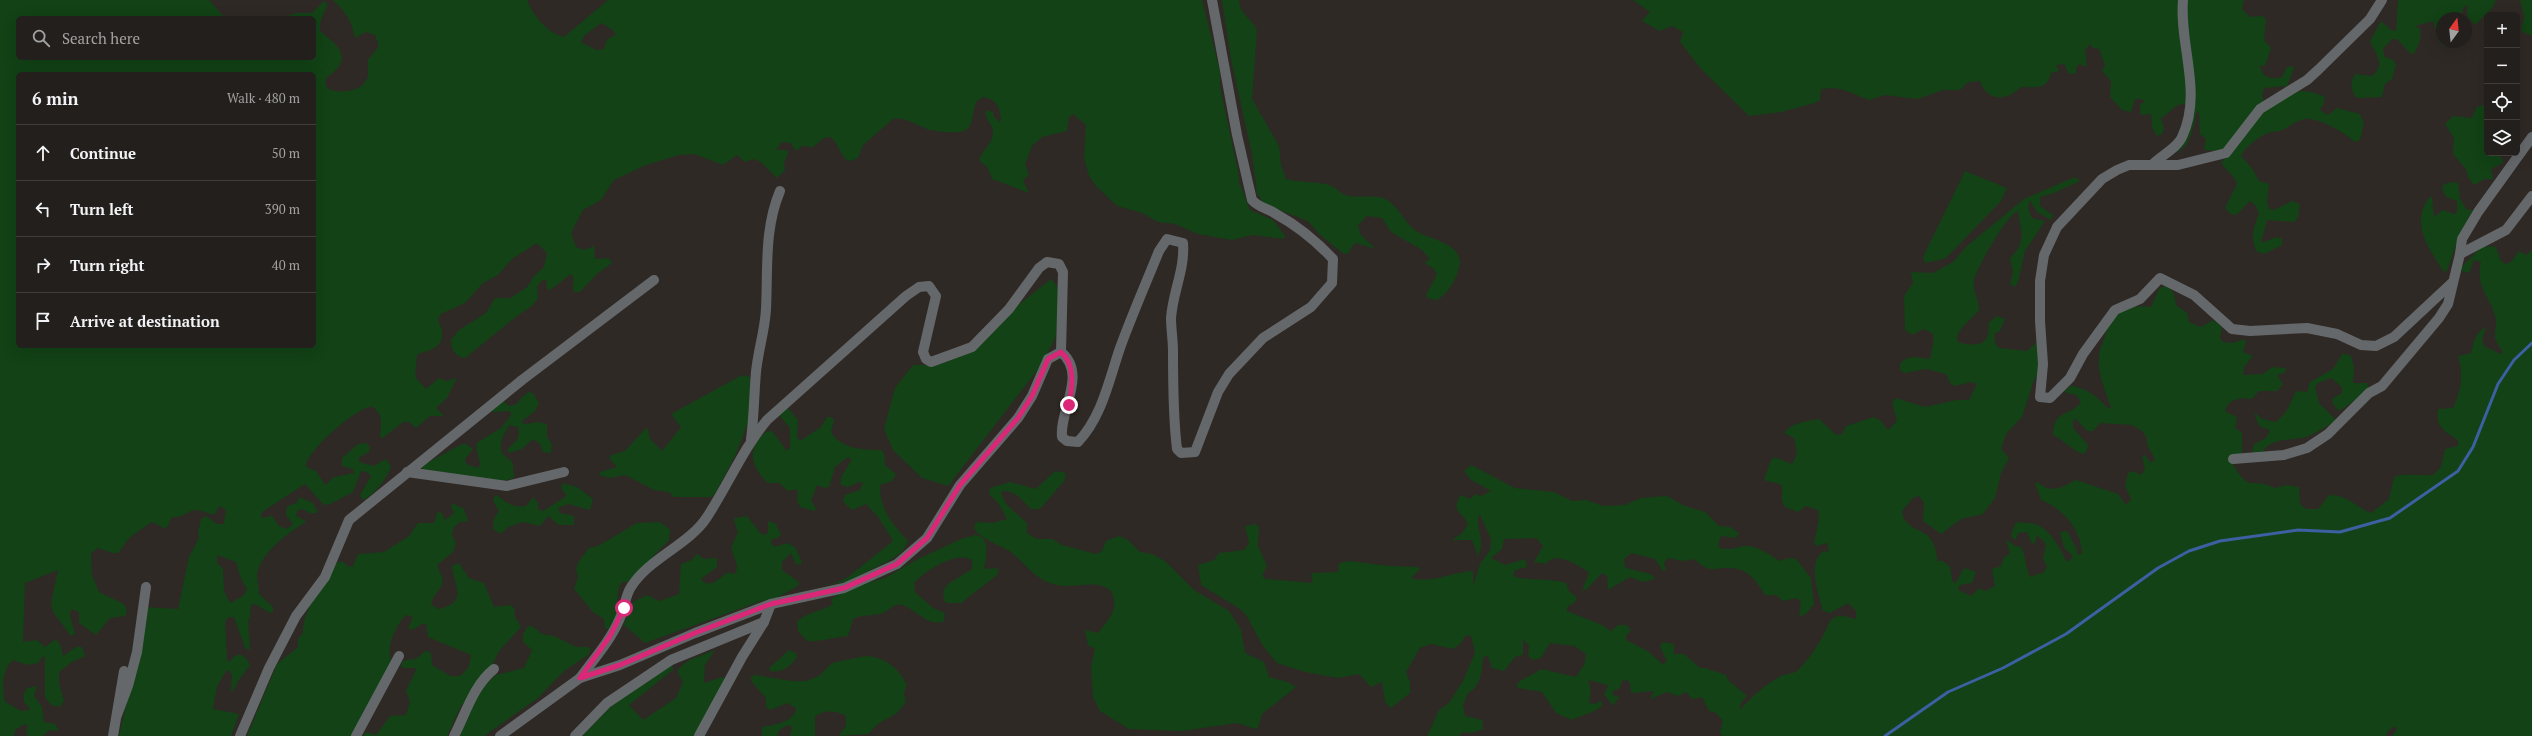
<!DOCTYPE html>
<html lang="en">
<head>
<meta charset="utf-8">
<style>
  body { margin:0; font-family:"PT Serif",serif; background:#2b2725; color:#f1f3f6 }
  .controls { position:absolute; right:12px; top:12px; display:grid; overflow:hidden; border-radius:6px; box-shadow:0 4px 16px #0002 }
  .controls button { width:36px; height:36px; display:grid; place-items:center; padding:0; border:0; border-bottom:1px solid #403d3b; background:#231f1c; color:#f1f3f6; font:20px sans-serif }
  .compass { position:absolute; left:2436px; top:12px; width:36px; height:36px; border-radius:50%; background:#231f1c; box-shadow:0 4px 16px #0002; rotate:15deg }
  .stop { position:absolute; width:12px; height:12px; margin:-9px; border:3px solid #db2777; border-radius:50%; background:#fff }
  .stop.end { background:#db2777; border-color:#fff; box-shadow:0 1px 4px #0008 }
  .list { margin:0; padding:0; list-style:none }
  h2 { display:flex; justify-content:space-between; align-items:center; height:52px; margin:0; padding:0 16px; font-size:17px }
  h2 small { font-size:13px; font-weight:400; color:#a3a2a3 }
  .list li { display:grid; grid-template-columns:26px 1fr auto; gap:12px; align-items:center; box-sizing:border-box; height:56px; padding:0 16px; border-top:1px solid #403d3b }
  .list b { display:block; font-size:15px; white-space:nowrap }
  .list em { font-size:13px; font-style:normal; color:#a3a2a3 }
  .icon { flex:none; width:22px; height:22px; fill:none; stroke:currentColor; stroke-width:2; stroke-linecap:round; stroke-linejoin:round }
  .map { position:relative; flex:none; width:2532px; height:736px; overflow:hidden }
  .search { position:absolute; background:#231f1c; box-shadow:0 4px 16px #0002; left:16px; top:16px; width:300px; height:44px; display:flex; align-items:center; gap:10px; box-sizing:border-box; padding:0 14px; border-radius:6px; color:#a3a2a3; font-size:15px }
  .panel { position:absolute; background:#231f1c; box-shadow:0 4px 16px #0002; left:16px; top:72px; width:300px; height:276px; border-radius:6px }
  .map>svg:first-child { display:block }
  .green { fill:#124216; fill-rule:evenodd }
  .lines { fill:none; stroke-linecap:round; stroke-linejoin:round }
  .stream { stroke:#3c60a1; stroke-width:3 }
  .minor { stroke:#65686b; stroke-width:10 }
  .route { stroke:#db2777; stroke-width:5 }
</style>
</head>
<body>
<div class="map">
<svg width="2532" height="736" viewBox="0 0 2532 736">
  <rect width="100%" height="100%" fill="#2f2925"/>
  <!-- green -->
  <g class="green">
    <path d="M0,0H209L225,18H18V58H314V18H280L297,13H312L324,1L327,3C326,13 318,21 320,31C331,41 351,51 337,69C332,75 327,74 325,83L328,89C338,93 353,92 362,86L368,77V60L379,46L375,35L366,32L355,38C352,21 345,11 333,0H527C533,15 547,33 564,37L608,0H1202L1220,71V87L1238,171L1239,182L1250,210L1273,220L1285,236L1284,239L1253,235L1232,240L1198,234L1175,224L1158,222L1142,213L1117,206L1096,186L1089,176L1084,158L1086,125L1073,114L1069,117L1067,131L1042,137L1032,146L1025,164L1029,175L1023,180L1029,193L992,179L988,168L979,160C982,150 992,144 993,134C994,124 983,119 986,110L993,112L994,117L1000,122L1001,120C1000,107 996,99 983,97L976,102C969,127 975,134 944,132C936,131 927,130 920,126C911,122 903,117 893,119L863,145L858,158L850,161C840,159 839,142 830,137L824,138L813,147L802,146L796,151L791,143L782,142L776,150H787L788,153L784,163L785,170L777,178L761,162L753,159L745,162L737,155L723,165L694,154L679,155L646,165L614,180L601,200L583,210L571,233L576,247L584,250L594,246L595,259L609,258L612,263L597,274L580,292H574C571,286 576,278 571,274L550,290L547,289L546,280H543L537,286L538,298L532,306L517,316L465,358C456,358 450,348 451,340L459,330L486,313L495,298H510L527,287L535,275L544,267L547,253L537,243L512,259L498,275L483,283L465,303L441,314L438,319C439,324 443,329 442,334C442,350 427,350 417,355L415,377L426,389L439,378L446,381L457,378L447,398L436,408L444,416H430L416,428L409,422H403L383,438L380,437C380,424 385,417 373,407C360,404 304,453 306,467L316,471L325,485L334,477L354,473L353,469L342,466V458L358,444L366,443L370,447L369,452L359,457V462L374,466L386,459L391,466C389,476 373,497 363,500L360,495L371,476L367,472L361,471L353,492L330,504L324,505L305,484L262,512L261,518L272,516L279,526L287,529L293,524L286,515L287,506L297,503L299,497L313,503L317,510V513H310L302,509L297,511L296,516L306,521L304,523C287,534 260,553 257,575C257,581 259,587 259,594L273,607V612L270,613L257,605L251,604L250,618L248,620L250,650L245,648L234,617H229L225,621L227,660L229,662L235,656C243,652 247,659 250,665L238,681L233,692L231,691L232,675L229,670L226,671L217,686L213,709L239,714L231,736H119L135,667L144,607L178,609L189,557L199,538L198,533L201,519L206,516L217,524H224L226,510L219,506L215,514C209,515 203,510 196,510C186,511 182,519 172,517L166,529L152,522L130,537L118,553H112L98,548L91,553L92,575L99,592L124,604L127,611L125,616L110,618L96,635L79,623V612L71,609L70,615L75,634L71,636L53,612L51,603L58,570L25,583L23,642L37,640L45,647L56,639L61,646L63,656L76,647H82L85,656L72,662L59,672V683L64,701L60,707L51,705L45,697V657L43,656L38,663L27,665L13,660C2,669 2,688 5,702L21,711L29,710L30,708L24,702V693L27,688L37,686L34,696L42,707L44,722L55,724L58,729L57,731L49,730L43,736H28L26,731L28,726L25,724L15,730L14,736H0ZM601,23L613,30L616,35L607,39L604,49L596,50L581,42L585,35ZM18,74H314V346H18ZM217,555L236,562L241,579L247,589L243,596L230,603L224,591L223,569L217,563Z"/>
    <path d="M1222,0H1239C1239,13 1252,19 1257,30L1252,99L1279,146L1281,165L1286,179C1300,183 1315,181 1329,185C1337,187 1340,195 1349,196C1360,198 1372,195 1383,198C1397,203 1403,221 1415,230C1428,240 1458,241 1460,262C1458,277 1450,292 1437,300L1427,298L1426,295L1437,274L1433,268L1426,264L1425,262L1430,259L1422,250L1391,232L1382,218L1367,216L1358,225L1360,234L1376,249L1356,243L1352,246L1349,253L1344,254L1320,235L1308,221L1264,204L1257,193L1252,154L1231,59Z"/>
    <path d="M1633,0H2244L2242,9L2250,17L2263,16L2266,20L2264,40L2271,48L2265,66L2260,65C2262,78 2270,80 2282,77L2287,67L2292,66L2294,68L2287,86L2264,88L2262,96L2264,101L2267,102C2290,93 2300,86 2325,97L2323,105L2320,110L2328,115L2337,108L2360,114L2364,124L2360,140L2355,142C2343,132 2327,122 2311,119C2300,117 2292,125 2283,130C2279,132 2273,131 2268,133C2258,137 2245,147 2241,156L2252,168L2259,181L2269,184L2267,201L2269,209L2274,210L2292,201L2300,204L2298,217L2294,222L2267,220L2261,243L2277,237L2282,239V245L2264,254L2256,251C2251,238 2253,226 2259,214L2256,206L2250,201L2236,215L2231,214L2225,208L2237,184L2235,179L2221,163L2230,152L2204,150L2206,139L2200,134L2199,111L2197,112C2191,132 2192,149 2169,155L2177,144L2190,106C2176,99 2172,113 2161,118L2164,129L2162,134L2157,136L2152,128L2151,114L2142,115L2140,113V104L2145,102L2141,99H2135L2131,112L2122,110L2110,97L2111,81L2102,71L2105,65L2099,49L2093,48L2090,44L2085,50L2087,67L2079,64L2076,68V73L2069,74L2064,64L2056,65L2059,71L2051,73C2047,92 2033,86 2021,87C2007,101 1987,102 1980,81L1968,82L1960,90H1943L1917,99L1885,95L1869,100L1844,90L1833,88L1821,89L1820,100L1815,103L1781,112L1749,116L1701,69L1680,42L1683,32L1672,26L1660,31L1642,21L1650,12Z"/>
    <path d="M2398,0H2496L2493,7L2475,25L2467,16V5L2463,8L2461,18H2442V42H2445V47L2439,41L2433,21L2415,26L2419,28C2423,33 2418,51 2412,55L2397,39H2392L2383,49L2385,57L2393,60L2396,65L2392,79L2385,84L2382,97L2357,98C2350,90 2350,83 2355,74L2372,76C2387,64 2375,54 2370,41L2381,21L2391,30L2396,31Z"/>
    <path d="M2520,0H2532V36L2521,31L2524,16Z"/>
    <path d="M2487,101V153H2497L2502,158L2503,163L2491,169L2493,179H2485L2474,185L2468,177L2466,169L2453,154L2454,138L2445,124L2453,116L2472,118L2477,107L2484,105Z"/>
    <path d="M1965,171L2007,188L2001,201L1950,254L1944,259L1925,263L1923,257Z"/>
    <path d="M2075,177L2080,181L2054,193L2040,197V206L2053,215L2051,220L2037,212L2030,200L2028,209L2032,218L2045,221L2025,251L2018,282L2015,287L2010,284L2013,272L2010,259L2019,247L2022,235L2018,211C2008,213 1976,269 1974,280C1972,291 1980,302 1979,310C1972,319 1961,326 1957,336L1958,342C1968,345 1984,348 1988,335C1989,330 1988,326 1989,322L1997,316L2005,319L2000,331L1994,334L1995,343L1999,348L2027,351L2038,341C2039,355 2043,368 2034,380L2022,417L2006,434L2001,449L2009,458L2001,473L1995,498L1983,514L1961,519L1941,534L1923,521L1924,503L1919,496L1913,498L1902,511C1904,527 1917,528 1927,535C1933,539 1938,554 1937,561H1943L1950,567L1952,580L1955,584L1964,568L1976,572L1972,583L1960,585L1958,590L1971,596L1980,588L1985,591L1995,586L1992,569L2001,566L2004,557L2010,554L2006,539L2015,546L2021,547C2026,556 2025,566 2030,577L2044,572L2047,566L2043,559L2046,544L2037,535L2035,543L2032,544L2027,532L2018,533L2016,540L2012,538L2011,534L2016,522C2022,523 2029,522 2035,524C2051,529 2060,549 2067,562L2072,558V555L2064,548L2060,532L2067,531L2077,549V555L2082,553C2081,529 2062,508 2041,500L2035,483L2037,482C2052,494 2061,488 2076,480L2118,494L2126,505L2131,499L2125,486L2128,473L2133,471L2141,475L2145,468L2142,457L2145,455L2151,463L2155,459L2147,445V438L2142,431L2132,425L2100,423L2093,431H2087L2076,419L2073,420V428L2088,445L2087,450L2084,454C2074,452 2064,440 2053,435C2054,408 2069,418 2081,402L2076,395L2064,392L2070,386C2086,387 2099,398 2109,409L2111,408C2106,392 2097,373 2099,357C2099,350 2103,343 2105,336C2114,310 2123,305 2151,307L2159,289L2164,286C2174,289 2175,295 2176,305L2187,313L2189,322L2201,327L2213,320L2222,327L2220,338L2223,342L2233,343L2244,339L2246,342L2243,352L2253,356L2244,367L2243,375L2263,374L2272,367L2286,368L2285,373L2277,375L2283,384L2277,391H2259L2252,399C2240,398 2229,398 2225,411L2237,417L2235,428L2242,432V456L2233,465C2251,494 2249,476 2275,488L2286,485L2299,487L2300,504L2306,509H2318L2329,495C2347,494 2357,508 2371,513L2389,499L2394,477C2404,473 2421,476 2433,475L2441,467L2445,449L2458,446V440C2444,432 2435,426 2438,409L2453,408C2461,391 2464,375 2458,356L2471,353C2474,342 2475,332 2486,327L2482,340L2484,346L2501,354L2503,352C2500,348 2496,342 2495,338C2494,330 2498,324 2495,316C2489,294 2475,287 2481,262L2474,260L2469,273L2459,270L2482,246L2496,247L2501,261L2506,264L2511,262L2519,251L2526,255L2532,250V736H2392L2397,729L2395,726L2388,731L2386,736H1722L1720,732L1723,721L1716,713L1709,711L1702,697L1693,699L1686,692L1678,696L1667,692L1650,699L1654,691L1631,693L1630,683L1627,680L1622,681L1620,688L1612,692L1614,696L1620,697L1613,705L1604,695L1608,685L1588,680L1591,691L1589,703L1595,704L1601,700L1602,706C1593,713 1582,715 1572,720L1556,713L1542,692L1518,688L1517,684C1523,677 1534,675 1541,669L1576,677L1585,663L1586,654L1574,646L1550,643L1541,658L1533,660L1528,656L1529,646L1523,639V655L1515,657L1504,671L1492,668L1488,656L1483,657C1482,670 1481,687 1468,693L1463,705L1465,716L1482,720L1483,729L1472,733L1463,732L1459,736H1427L1439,710L1449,703L1464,679L1475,652L1471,636L1466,635L1460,644L1453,649L1431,644L1420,648L1406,672L1410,682V693L1391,708L1385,702L1382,682L1371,687L1359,674L1338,678L1305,672L1277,663L1263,646L1246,615L1240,609L1201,585L1198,565L1214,560L1219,553L1244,550L1249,543L1245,526L1256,524L1259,527L1258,546L1267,566L1262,576L1266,579L1313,583L1311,575L1312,573L1338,572L1339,563L1350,561L1389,566L1418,567L1420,569L1411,578C1429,584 1453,572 1473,571V586L1480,564L1490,550L1491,539L1480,515L1478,517C1478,534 1485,540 1478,557L1472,540H1452L1461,534L1468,525C1462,509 1451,515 1460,495L1470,499L1476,494L1481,496L1491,491L1470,479L1464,471L1471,465L1515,488L1554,492L1572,501L1586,500L1603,506L1625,505L1641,498L1667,496L1685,506L1705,512L1719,526L1730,527L1739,533L1736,538L1721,536L1718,544L1720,548C1734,551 1734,547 1745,546C1757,545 1770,555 1780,561L1788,558L1796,559L1811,578L1814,604L1807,613L1799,617L1801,602L1797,598L1783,601L1776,595H1765C1756,580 1748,568 1729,568C1721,567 1714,571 1707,568C1702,566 1698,562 1694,559L1683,561L1668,558L1664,563L1666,570L1663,571L1655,559L1631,553L1624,559L1625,567C1635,572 1647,571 1655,577L1654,579L1643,582L1630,577L1608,590L1607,576L1602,573L1587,589L1582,591L1589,572C1575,565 1559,550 1545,564L1534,562L1543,546L1536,538L1504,539L1502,549L1491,558L1505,565L1525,559L1527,567L1515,570L1513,575L1515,577C1533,581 1549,578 1566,583L1569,591L1577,598L1574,603L1567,607V611L1602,625L1611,631L1618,625H1627L1631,631L1626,635V640L1649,652L1662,664L1667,662L1660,646L1663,642L1674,644V654H1684L1700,668H1705L1726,675L1728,680L1747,696L1741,703L1740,710C1752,696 1765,685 1781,676C1788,673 1794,675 1800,668C1811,656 1819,644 1826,630C1828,625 1830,619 1835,617C1842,614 1850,618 1856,619V611L1848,603L1830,613L1823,611C1819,594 1806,563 1824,551L1829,552L1827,543L1816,546L1814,543L1819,519L1818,510L1806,506L1798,512L1785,507L1782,501V486L1777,483L1766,481L1764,478C1768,472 1768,463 1774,457L1792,464L1797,454L1794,438L1784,433C1792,422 1807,421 1819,419L1836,435L1842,434L1846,426L1874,417L1880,420L1888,430L1897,421L1892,403L1896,398L1925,407L1956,400H1969L1977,384L1971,382L1955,386L1950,383L1946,374L1926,369L1904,373L1900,370V364C1907,354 1920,358 1930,359L1934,338L1932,333L1923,329L1912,335L1905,330L1904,296L1913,283L1911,272L1933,273L1953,262L1968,245L2024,199Z"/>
    <path d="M2453,182L2458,183L2460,199L2467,210H2473L2461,231L2447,271L2444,272C2429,249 2409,222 2430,197H2432L2434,217L2443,210L2454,214L2457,212V201L2446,197L2442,189L2444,184Z"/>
    <path d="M1051,279L1063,294L1055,339L1038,369L948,486L922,478L893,450L884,429L895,388L913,365H938L971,352L1006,315Z"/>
    <path d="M2343,353L2351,356L2354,367L2353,383H2367L2369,387L2365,394L2339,411L2333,404L2332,399L2342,393V387L2331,378L2318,383L2315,387L2319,403L2336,420C2327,426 2317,433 2306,437C2292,441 2268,437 2262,454H2253L2252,452L2254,444L2266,438L2270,430L2259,426L2254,412L2262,419L2276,422L2286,412L2296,391L2307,392L2310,382L2333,369Z"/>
    <path d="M742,375L750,377L751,415L735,456L715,494L711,497H674L669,492L654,490L625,475L610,478L599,475L600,472L617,467L609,458L611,455L625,451L647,427L650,439L662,451L681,427L671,414Z"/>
    <path d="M529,392L533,393L539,403L535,411L521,422L525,424L538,422L547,424V437L552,444L551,453L543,452L540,444L533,439L522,449L509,453L507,450C515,440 521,441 518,427L509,425C505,433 496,446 504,455C507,459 511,459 513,464L514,478L501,482L423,471L422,467L425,464L462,444H466L473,449L465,459L466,464L478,468L480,464L476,446L478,442L501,428L511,415L510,411L492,412L491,408L502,400L509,406L517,404L522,397Z"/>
    <path d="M787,407L798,420L797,437L800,441L821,427L827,417H831L834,420L831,432C841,449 864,450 881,450L884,453L885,465L896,474L892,481L880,485C879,508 893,525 908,541L902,552L892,559L847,582L819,586L836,583L848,577L893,541L879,518L866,504L852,510L843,502L845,495L860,490L863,483L859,482L848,487L841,485C838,475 849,469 851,459L848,457L835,467L829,487L825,488L817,485L811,501L816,508L815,511L800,507L797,500L798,492L796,489L788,491L779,483H768C754,470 747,454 759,439C763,434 765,431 772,431L787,451L790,448V428L779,415Z"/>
    <path d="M1055,471L1066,473L1064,481L1040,509H1031C1023,502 1016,490 1003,491L1001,493L1006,504L1027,523V533L1037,539H1052L1062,545L1096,554L1102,551L1106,541L1119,536L1128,540L1140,552L1152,554L1165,561L1194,590L1229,611L1241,630L1245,653L1264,662L1269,677L1288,682L1296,687L1262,714L1258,728L1256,729L1237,723L1182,731L1129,729L1100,711L1093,697L1091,667L1095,649L1088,645L1085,630L1098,633C1109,618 1120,610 1111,591C1097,578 1075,589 1057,585C1036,581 1028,566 1012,553C1002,545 980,540 974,528L976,522L992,523L1007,519L999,504L989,494L990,488L1010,482L1036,489Z"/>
    <path d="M563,483L577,487L593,499L590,510C582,508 576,506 568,504L558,508L560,513L574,516V525H559L548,516L540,526L523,522L508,527L501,534L493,529L494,519L499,511L493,501L495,496L497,495C505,503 515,508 526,506L533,497L538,503V509L543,511L565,497L566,495L561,488Z"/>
    <path d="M452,503L464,509L468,521L460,522L454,527L452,535L456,543L453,552L437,565L443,580C442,590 433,594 431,604L438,609C470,603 453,584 452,566L459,563L469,578L484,583L494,607L510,605L514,608L515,617L521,627L499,651L481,688L496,675L524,668L532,650L523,642V634L528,626H532L542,634L554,636L576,647H588L591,649L588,655L564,671L538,698L484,736H456L467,699L461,706L447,736H363L366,732L376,735L390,716L406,715L410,701L406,691L417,668H404L401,666L402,662C407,659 410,660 415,659C423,657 422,647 431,653L432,665L450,676H460L469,667L471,655L428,637L426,624H422L412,630L408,628L413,617L406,615C394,628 385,648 392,664L353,736H247L277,664L298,647V639L303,633C302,609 325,585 334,564L342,561L349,567L353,566L358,554L384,552L409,536L418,523H434L438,511L442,513L445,520L454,513L451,506Z"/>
    <path d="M747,516L761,534L765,535L768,532V521L775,523L781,534L778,538L770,540L774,547L787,543L795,547L802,562L800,565L796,564L791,553L782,562V570L799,582L798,586L769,602L764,600L645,643L624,625L631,603L647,595L659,601L679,594L681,564L692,560L697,554L704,559L717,558V567L701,579C710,591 720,576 729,572L732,574L736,573L737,566L731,547L738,532L734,521L735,518Z"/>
    <path d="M660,522L670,530L669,540L628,582H622C612,596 624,614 608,630L605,628L604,619L593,612L574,589L578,577L576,569L579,561L589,548L598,546L637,523Z"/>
    <path d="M975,535C992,537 986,558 984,569L997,568L999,572C995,579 970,594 962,603H948L944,601L943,591L948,584L972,569V560C956,550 925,571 914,583L915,592L933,608L945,613L944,621C928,628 913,607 902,605C892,603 889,612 880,614C871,616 861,614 853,619L848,636C835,637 821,642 807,641L798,631L797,622C807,611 822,612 833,604L831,600L834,597L863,584L885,578L918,559L961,539Z"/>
    <path d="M715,650L705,665L704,683L722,677L728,679L694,736H582L610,707L671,665L674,669L629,705L643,720L676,698L683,682L678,673V669L689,660Z"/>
    <path d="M789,650L796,653L797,657C789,668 784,671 771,672L769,668Z"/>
    <path d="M865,656C885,657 898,667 907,685L904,693L906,702L897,713L878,724L868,734L839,736L846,725V716C837,711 823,709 815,717V736H790L792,727L788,725L779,730L777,736H762V727C773,725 795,722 796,708L787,703L770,710L766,707V698L751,681V677L755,675L792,681H806L819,676L832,663Z"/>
  </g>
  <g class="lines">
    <!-- stream -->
    <path class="stream" d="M1885,736L1948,692L2003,668L2066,634L2158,568L2189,551L2220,541L2298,530L2340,532L2390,518L2458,471L2473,447L2498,384L2514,360L2532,343"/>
    <!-- minor -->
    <g class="minor">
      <path d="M2382,0L2370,19L2318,70L2307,80L2260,109L2226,153L2178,165H2129L2117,170L2102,179L2057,227L2044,255L2040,281V321L2043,364L2040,397L2050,398L2070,378L2083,354L2115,310L2140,299L2160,278L2194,295L2232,329L2250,331L2307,328L2337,334L2361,345L2376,346L2394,337L2453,282"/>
      <path d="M2153,164C2161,156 2178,147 2182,137C2203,93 2179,45 2183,0"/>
      <path d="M2460,254L2462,239L2478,212L2532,137"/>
      <path d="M751,439C754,417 754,395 756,372C758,351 765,330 766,309C768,269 764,229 780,191"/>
      <path d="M2233,459L2284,455L2307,448L2328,434L2369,393L2382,386L2439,318L2448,304L2460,254L2506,230L2532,196"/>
      <path d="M407,472L507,486L564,472"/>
      <path d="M580,678C594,659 611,640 620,618C625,608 625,596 631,587C649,558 689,545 707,517C728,485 743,449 767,420L906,296L919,287L929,286L936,296L923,352L926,359L931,362L972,347L1009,309L1039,268L1047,262L1059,264L1063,272L1061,352"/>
      <path d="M117,715L128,686L137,652L146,587"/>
      <path d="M113,736L124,671"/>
      <path d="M240,736L269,668L296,616L325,577L349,520L522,380L654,280"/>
      <path d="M356,736L399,656"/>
      <path d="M454,736C466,713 473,686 494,669"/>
      <path d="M500,736L580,678L620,665L695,633L771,604L844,588L897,564L927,538L960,485L1018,418L1032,396L1048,359L1061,352C1088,374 1059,411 1062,437L1067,441L1078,442C1102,417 1109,380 1120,348C1132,315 1146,283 1159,251L1167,239L1183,243C1185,270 1173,291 1171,318C1171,329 1173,340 1173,351C1173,384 1173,417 1177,449L1181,453L1195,452L1218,392L1229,374L1263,338L1311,307L1332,283L1333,259C1316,241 1298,226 1276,214C1268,208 1259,208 1252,200L1237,135L1212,0"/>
      <path d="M575,736L607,703L671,660L764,622"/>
      <path d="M699,736L742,657L764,622L771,604"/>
    </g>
  </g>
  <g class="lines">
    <!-- route -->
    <path class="route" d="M624,608L610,636L580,678L620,665L695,633L771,604L844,588L897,564L927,538L960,485L1018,418L1032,396L1048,359L1061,352C1076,364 1072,388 1069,405"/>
  </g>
</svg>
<div class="controls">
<button>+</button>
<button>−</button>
<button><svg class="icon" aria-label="locate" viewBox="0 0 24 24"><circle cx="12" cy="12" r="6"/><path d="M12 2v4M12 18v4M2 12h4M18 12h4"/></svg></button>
<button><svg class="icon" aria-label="layers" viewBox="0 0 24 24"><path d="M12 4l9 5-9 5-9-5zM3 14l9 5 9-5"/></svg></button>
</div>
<svg class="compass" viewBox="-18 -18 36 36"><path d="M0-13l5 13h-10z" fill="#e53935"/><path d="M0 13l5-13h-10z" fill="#a3a2a3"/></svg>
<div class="stop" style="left:624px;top:608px"></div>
<div class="stop end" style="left:1069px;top:405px"></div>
<div class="search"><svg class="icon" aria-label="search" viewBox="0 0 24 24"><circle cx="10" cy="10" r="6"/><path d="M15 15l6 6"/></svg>Search here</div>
<section class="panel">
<h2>6 min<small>Walk · 480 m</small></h2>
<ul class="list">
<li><svg class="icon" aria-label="ahead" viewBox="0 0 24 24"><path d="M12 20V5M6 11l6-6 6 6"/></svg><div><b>Continue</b></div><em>50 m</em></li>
<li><svg class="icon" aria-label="left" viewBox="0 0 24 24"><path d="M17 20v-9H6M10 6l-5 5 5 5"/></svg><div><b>Turn left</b></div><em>390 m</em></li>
<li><svg class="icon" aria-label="right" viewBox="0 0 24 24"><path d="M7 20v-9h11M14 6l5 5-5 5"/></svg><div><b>Turn right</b></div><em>40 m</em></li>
<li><svg class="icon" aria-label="arrive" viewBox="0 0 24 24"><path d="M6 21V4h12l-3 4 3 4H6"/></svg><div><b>Arrive at destination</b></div></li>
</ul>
</section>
</div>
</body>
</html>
